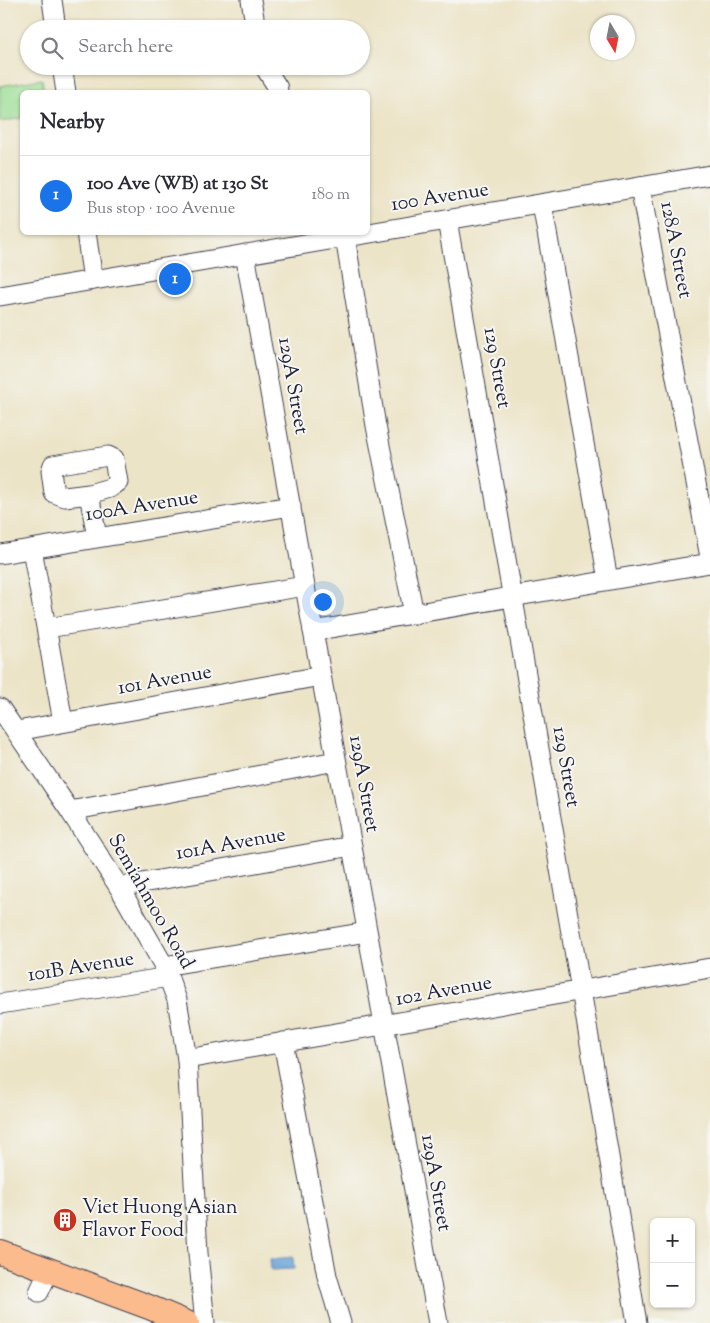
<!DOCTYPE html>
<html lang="en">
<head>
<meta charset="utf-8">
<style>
  body { margin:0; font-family:"Sorts Mill Goudy",serif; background:#f7f7f7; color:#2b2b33 }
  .controls { position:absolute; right:15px; bottom:15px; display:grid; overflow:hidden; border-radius:8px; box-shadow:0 1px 4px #0004 }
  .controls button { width:45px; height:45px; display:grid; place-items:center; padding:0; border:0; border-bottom:1px solid #e1e1e2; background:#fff; color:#2b2b33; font:25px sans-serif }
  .compass { position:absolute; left:590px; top:15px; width:45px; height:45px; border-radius:50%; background:#fff; box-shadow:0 1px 4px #0004; rotate:170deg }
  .you { position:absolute; left:322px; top:601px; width:18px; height:18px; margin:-12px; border:4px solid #fff; border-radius:50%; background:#1a73e8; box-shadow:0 0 0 8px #1a73e833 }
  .badge { display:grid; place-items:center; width:32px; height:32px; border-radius:50%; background:#1a73e8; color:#fff; font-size:16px; font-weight:700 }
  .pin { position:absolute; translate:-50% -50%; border:2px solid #fff; box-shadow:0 1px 5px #0006 }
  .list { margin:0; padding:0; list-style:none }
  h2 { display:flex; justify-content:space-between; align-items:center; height:65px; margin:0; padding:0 20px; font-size:21px }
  h2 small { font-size:16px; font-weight:400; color:#7c7c81 }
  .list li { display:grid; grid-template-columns:32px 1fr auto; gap:15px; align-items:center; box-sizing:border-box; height:80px; padding:0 20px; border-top:1px solid #e1e1e2 }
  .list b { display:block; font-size:19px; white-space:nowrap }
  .list p { margin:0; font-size:16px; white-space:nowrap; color:#7c7c81 }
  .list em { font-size:16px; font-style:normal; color:#7c7c81 }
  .icon { flex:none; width:28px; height:28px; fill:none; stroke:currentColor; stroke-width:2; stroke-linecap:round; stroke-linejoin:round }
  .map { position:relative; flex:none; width:710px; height:1323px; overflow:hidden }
  .search { position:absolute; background:#fff; box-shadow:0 1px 4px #0004; left:20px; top:20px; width:350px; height:55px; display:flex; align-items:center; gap:12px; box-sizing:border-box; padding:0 18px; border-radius:28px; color:#7c7c81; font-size:19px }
  .panel { position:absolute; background:#fff; box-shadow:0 1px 4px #0004; left:20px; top:90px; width:350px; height:145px; border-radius:8px }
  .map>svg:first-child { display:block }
  .green { fill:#9cde95; stroke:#5f8068 }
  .water { fill:#68a2d7; stroke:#456289 }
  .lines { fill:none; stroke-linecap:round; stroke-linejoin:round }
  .minor-casing { stroke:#403f50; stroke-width:21 }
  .major-casing { stroke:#403f50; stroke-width:26 }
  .minor { stroke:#fff; stroke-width:19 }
  .major { stroke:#fbbb8d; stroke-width:24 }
  .labels { text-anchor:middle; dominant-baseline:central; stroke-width:4; stroke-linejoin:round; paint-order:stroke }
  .street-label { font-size:20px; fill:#22223b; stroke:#f6f6f2 }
  .poi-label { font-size:20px; fill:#22223b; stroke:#f6f6f2; text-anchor:start }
</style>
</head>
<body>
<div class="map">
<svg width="710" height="1323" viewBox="0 0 710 1323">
  <rect width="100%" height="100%" fill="#f6f6f2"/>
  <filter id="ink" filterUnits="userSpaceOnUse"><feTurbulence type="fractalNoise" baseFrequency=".02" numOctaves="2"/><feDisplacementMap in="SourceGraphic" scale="10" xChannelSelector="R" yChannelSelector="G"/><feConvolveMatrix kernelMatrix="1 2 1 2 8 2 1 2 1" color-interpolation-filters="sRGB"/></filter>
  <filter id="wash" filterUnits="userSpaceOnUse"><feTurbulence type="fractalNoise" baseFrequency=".0096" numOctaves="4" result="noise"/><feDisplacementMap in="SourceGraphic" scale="20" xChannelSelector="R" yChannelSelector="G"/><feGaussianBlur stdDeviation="1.12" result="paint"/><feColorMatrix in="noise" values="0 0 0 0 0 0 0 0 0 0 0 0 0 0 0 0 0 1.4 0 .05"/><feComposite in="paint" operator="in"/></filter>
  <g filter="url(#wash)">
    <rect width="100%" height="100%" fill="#ece4c7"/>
    <!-- green -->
    <path class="green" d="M42,79L44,92H22V118L0,122V86Z"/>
    <!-- water -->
    <path class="water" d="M293,1257L294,1269L271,1270L270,1259Z"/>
  </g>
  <g filter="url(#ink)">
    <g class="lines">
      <!-- minor casing -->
      <g class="minor-casing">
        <g id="minor">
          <path d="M52,0L56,29"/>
          <path d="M251,0L256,29"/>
          <path d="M62,66L66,92"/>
          <path d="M264,66L278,88"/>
          <path d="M640,187L710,557"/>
          <path d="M542,204L608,580"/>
          <path d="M447,220L581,990L637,1323"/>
          <path d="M86,232L93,280"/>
          <path d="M345,237L376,426L414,614"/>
          <path d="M245,254L438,1323"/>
          <path d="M0,296L710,175"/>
          <path d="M89,494L65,497L54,493L51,471L53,465L108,456L114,459L118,482L110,488L89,494L97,537"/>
          <path d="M32,549L63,722"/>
          <path d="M0,554L291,506"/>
          <path d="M47,628L305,586"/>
          <path d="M313,631L710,563"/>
          <path d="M0,708L70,811L119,887L164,966L177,1000L187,1059L198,1253L205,1323"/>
          <path d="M17,731L321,676"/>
          <path d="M70,811L336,761"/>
          <path d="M119,887L352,846"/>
          <path d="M164,966L367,932"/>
          <path d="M0,1004L169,977"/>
          <path d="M283,1042L327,1276L341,1323"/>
          <path d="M187,1059L710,968"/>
          <path d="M39,1292L49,1270"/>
        </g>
      </g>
      <!-- major casing -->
      <g class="major-casing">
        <path id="major" d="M0,1252L149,1307L187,1323"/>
      </g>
      <!-- minor -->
      <use href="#minor" class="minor"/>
      <!-- major -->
      <use href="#major" class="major"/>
    </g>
  </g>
  <!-- icons -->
  <defs>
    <g id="building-disc" transform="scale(1.25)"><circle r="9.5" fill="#c8321e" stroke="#f6f6f2"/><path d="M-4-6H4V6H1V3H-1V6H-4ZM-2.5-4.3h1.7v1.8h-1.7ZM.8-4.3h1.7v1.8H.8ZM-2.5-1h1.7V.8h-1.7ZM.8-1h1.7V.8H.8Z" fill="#fff"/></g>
  </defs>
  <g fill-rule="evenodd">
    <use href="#building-disc" x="65" y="1220"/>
  </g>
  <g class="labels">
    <!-- street labels -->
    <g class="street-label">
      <text transform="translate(440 198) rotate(-9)">100 Avenue</text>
      <text transform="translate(675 250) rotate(79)">128A Street</text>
      <text transform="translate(496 368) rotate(80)">129 Street</text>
      <text transform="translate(292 386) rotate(80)">129A Street</text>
      <text transform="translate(142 507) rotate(-9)">100A Avenue</text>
      <text transform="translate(165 681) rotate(-10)">101 Avenue</text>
      <text transform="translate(565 767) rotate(80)">129 Street</text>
      <text transform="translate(363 784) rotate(80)">129A Street</text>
      <text transform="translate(231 845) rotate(-10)">101A Avenue</text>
      <text transform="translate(150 902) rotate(60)">Semiahmoo Road</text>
      <text transform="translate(81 968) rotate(-9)">101B Avenue</text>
      <text transform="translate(444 992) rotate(-10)">102 Avenue</text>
      <text transform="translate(435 1183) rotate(80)">129A Street</text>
    </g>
    <!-- poi labels -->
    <g class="poi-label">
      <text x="82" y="1208">Viet Huong Asian<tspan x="82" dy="23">Flavor Food</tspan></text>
    </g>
  </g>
</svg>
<div class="controls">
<button>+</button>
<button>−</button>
</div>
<svg class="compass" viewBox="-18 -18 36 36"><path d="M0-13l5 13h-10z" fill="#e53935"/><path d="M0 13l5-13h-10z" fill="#7c7c81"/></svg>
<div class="you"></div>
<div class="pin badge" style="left:175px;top:279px">1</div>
<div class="search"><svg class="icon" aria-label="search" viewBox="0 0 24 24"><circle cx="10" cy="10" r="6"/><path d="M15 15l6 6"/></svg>Search here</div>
<section class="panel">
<h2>Nearby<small></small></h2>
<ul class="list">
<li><span class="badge">1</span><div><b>100 Ave (WB) at 130 St</b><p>Bus stop · 100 Avenue</p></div><em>180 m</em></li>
</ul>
</section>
</div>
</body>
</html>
